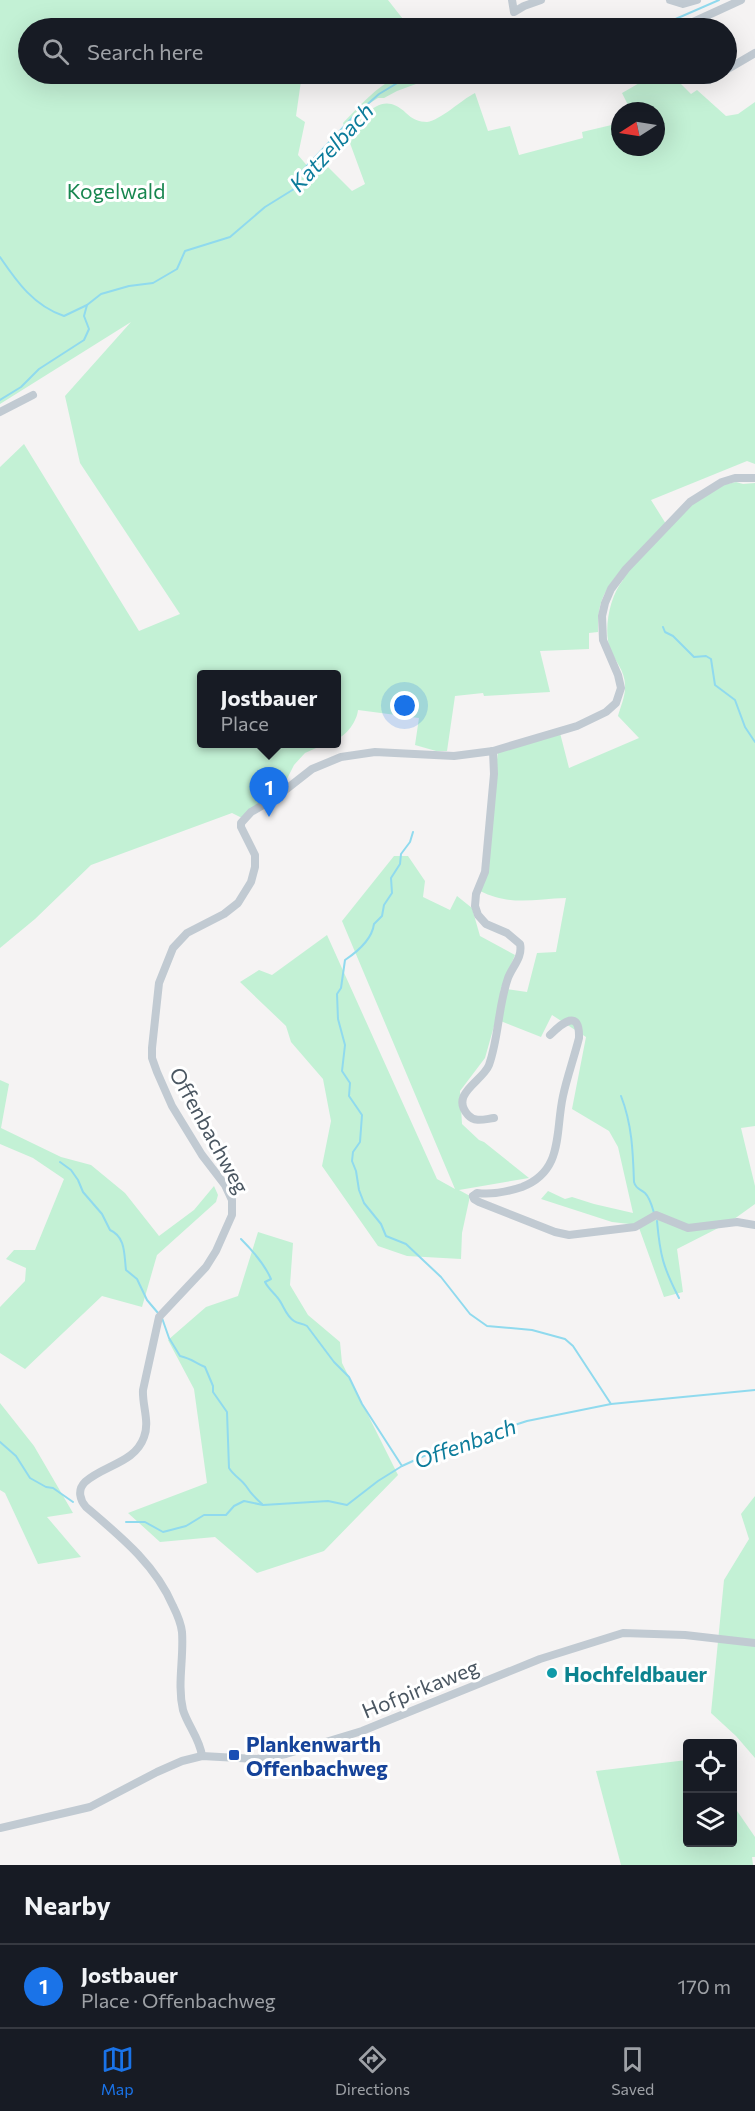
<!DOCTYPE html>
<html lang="en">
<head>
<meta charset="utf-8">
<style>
  body { margin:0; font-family:Commissioner,sans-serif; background:#20242c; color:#f1f3f6 }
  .controls { position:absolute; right:18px; bottom:18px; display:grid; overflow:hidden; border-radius:6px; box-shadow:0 6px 24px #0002 }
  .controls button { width:54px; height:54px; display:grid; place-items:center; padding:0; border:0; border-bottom:2px solid #363941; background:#171b24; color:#f1f3f6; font:30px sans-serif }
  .compass { position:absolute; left:611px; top:102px; width:54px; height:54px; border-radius:50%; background:#171b24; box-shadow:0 6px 24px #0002; rotate:258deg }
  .you { position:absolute; left:405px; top:706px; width:21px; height:21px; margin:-15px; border:4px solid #fff; border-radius:50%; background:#1a73e8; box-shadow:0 0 0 9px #1a73e833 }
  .badge { display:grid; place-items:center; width:39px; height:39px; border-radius:50%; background:#1a73e8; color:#fff; font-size:20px; font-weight:700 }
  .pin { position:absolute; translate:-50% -50px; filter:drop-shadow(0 2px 3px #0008) }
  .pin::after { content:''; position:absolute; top:32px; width:21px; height:18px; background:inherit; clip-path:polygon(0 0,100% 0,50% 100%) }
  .popup { position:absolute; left:197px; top:670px; width:144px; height:78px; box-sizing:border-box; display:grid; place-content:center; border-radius:6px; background:#171b24; filter:drop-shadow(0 2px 4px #0005); font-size:20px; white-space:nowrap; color:#9ea1a6 }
  .popup b { font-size:22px; color:#f1f3f6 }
  .popup::after { content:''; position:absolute; left:50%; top:100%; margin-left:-12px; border:12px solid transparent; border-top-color:#171b24 }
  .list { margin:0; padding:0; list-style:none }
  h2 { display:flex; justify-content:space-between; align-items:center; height:78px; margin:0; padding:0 24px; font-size:26px }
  h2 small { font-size:20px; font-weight:400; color:#9ea1a6 }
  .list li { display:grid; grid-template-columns:39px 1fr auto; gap:18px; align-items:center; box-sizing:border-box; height:84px; padding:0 24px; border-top:2px solid #363941 }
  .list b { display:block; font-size:22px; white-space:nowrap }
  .list p { margin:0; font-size:20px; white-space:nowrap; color:#9ea1a6 }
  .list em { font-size:20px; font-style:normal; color:#9ea1a6 }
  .icon { flex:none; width:33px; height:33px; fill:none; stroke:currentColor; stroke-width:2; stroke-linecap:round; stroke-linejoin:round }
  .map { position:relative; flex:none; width:755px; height:1865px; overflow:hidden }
  .search { position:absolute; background:#171b24; box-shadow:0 6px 24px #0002; left:18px; right:18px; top:18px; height:66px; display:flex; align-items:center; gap:15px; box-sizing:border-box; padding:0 21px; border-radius:33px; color:#9ea1a6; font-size:22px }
  .sheet { height:162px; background:#171b24 }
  nav { display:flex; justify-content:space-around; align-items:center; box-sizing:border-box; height:84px; border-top:2px solid #363941; background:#171b24; font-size:16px; color:#9ea1a6 }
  nav a { display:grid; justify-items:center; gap:3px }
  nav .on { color:#1a73e8 }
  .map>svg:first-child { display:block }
  .green { fill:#c3f1d5 }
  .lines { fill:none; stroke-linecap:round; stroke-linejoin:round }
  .stream { stroke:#90daee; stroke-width:2 }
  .minor { stroke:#c1cad2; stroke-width:8 }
  .culture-dot { fill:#0f9aa8; stroke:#fff; stroke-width:2 }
  .transit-dot { fill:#1a4fb4; stroke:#fff; stroke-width:2 }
  .labels { text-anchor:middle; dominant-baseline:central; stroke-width:6; stroke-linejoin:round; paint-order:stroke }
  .park-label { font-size:21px; fill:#17864f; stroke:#fff }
  .street-label { font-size:21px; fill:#4a5661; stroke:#fff }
  .culture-label { font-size:21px; font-weight:bold; fill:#0d838f; stroke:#fff; text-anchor:start }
  .transit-label { font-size:21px; font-weight:bold; fill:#164399; stroke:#fff; text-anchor:start }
  .water-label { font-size:22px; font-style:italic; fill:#0c7c9b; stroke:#fff }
</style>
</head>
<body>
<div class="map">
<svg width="755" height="1865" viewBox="0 0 755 1865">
  <rect width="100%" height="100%" fill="#f5f3f3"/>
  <!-- green -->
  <g class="green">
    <path d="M0,0H388L410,28H28V74H311H302L296,116L305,122L298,155L309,168L320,159L352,191L365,184L347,135C365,116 381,89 406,113C412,119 419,122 427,122C441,120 461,100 475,93L488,131L510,126L519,155L583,138L582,132L620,123V147H656V111H631L622,93L655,74H671L691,94L697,90L726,116L738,114L755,102V464L747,461L651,500L666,524C645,546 618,568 604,595C598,607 598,620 598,632L589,633V649L540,651L550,692L484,696L483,693L455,696L447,751H436L415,745L419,718L358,710C357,721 347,735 337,739L336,674H202V744H325L305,753L294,765L282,789L242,818L232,813L91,865L35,919L0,948V467L24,444L139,631L180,614L80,463L65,396L131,322L0,404Z"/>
    <path d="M404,74H443L397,91L384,98H378L370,103L345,129L343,123C361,105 379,83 404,74Z"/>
    <path d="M736,482L743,484L755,483V1126L741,1128L755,1186V1204L730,1222L677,1249L683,1292L664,1297L638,1225L612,1222L541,1199L548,1191L565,1199L572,1197L594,1204L633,1213L618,1147L609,1131L572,1109L586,1037L552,1015L541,1037L498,1020L506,989L527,992L537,953L556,952L566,898C534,899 510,906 480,891L498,752L560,733L569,768L639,738L618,716C620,708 625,697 625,688C626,671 615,662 610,649C603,629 610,596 623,580L622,576L690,506L718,486Z"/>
    <path d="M394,856H408L425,881L423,897L450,910L457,896L472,908L480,936L515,955L501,988L496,1019L485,1058L460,1091L462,1124L479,1140L484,1142L529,1178L459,1190L470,1196L462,1233L461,1259L407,1256L378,1246L322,1166L331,1121L323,1079L291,1042L286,1026L240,982L259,970L272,975L327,935L437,1179L455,1189L342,921Z"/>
    <path d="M0,1080L9,1084L1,1128L61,1157L91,1165L125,1193L159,1236L194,1210L214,1186L218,1195L216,1202L157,1255L142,1307L102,1296L25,1369L0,1353V1307L25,1281L26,1268L6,1259L14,1250H35L64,1179L33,1158L0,1144Z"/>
    <path d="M258,1232L293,1243L290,1285L308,1315L340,1342L342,1363L398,1475L324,1551L257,1573L215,1537L160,1542L128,1513L207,1483L194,1389L168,1340L206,1307L238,1296Z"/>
    <path d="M0,1403L34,1446L73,1513L47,1517L81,1557L38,1564L5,1493L0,1490Z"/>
    <path d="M755,1496V1758L736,1736L711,1713L724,1580L749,1539L741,1514Z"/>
    <path d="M687,1760L688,1842H732L733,1805L755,1837V1857H752L753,1865H621L596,1771Z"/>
  </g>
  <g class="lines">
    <!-- stream -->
    <g class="stream">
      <path d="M637,28L671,21L719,0"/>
      <path d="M0,257C17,282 34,306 64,316L87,305"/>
      <path d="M0,400L21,387L39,369L84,340L89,329L84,316L87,305L101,294L129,286L153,283L177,269L185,251L230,237L265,207L294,189L296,178L302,171L353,117L379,94L399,82L421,74"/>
      <path d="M663,627L665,632L673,636L694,657L706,656L711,659L715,685L735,700L745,727L755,742"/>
      <path d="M413,832L410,842L401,854L400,864L391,878L392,893L384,905L382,916L374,924C372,939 357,952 345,960L341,988L337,994L338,1019L345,1045L342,1071L350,1083L349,1096L362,1115L360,1142L353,1152L352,1161L356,1171L359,1190L364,1203L381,1224L386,1236L406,1244L441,1277L470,1314L487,1326L532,1330L565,1339L573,1346L611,1404"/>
      <path d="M621,1096C632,1124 633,1152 634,1182C636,1189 639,1188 645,1193C650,1198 652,1206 654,1213"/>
      <path d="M60,1162L71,1170L78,1180L83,1192L102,1214L110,1230C126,1237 124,1255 126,1270L137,1279L147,1300L158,1313"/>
      <path d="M657,1221C660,1255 663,1267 679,1298"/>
      <path d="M241,1239C253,1251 264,1263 271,1279L265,1282C268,1288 273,1292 277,1297C284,1305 285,1315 294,1321C298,1324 302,1323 307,1326L334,1362L349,1377L362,1404L402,1466"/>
      <path d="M162,1318L169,1338L180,1356C190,1358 196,1363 205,1367L213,1386V1392L227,1412L229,1468C234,1476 241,1479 246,1486C251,1494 255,1498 262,1504"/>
      <path d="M0,1442L16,1456L30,1478L46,1487L53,1488L73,1502"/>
      <path d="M126,1522H145L163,1532L186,1526L204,1515H226L234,1506L244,1501L263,1505L328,1501L347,1505L378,1481L402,1466L437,1450L527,1421L611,1404L755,1390"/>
    </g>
    <!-- minor -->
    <g class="minor">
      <path d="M512,0L514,12L524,6L541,0"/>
      <path d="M670,0L683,4L697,0"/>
      <path d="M680,28L741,0"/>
      <path d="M726,70L755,53"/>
      <path d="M699,74L704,79L708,80L721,74"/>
      <path d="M0,412L33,395"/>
      <path d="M493,751L494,774L485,872L476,894L475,906L478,915L486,924L507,933L520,944C523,957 512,967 508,978C498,1006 499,1037 489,1065C483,1081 449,1094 468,1115C475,1123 485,1119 494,1118"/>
      <path d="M473,1196L474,1199L479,1202L555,1232L569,1235L635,1227L656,1215L688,1228L737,1222L755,1225"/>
      <path d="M473,1196L477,1193C493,1195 507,1192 522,1187C564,1171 555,1132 563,1096C567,1077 574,1058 579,1038C580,1008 562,1023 550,1035"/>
      <path d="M202,1756C200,1739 188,1726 183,1710C177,1684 184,1658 182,1632C181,1623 177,1614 173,1606C155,1564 120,1536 86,1507C80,1500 77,1490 85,1482C104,1465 135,1463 144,1437C150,1422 142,1405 143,1390L159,1317L206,1267L216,1251L232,1215V1200L225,1185L202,1155L172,1106L157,1072L152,1058V1048L159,983L173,948L187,933L224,914L238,903L251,882L255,867V855L241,827V823L251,812L275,798L312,769L341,757L375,752L454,756L493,751L577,726L606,712L616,703L621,688L618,675L603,640L602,616L605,603L611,589L626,569L690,502L722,482L735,478H755"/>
      <path d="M0,1828L90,1807L157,1772L182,1761L202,1756L257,1759L286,1754L362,1731L540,1659L623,1633L685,1635L755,1643"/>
    </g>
  </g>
  <!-- markers -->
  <circle class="culture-dot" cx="552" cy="1673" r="6"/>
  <rect class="transit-dot" x="228" y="1749" width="12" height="12" rx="3"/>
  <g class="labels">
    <!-- park labels -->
    <g class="park-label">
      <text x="116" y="190">Kogelwald</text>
    </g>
    <!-- street labels -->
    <g class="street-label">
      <text transform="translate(210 1130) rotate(61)">Offenbachweg</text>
      <text transform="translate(420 1688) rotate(-22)">Hofpirkaweg</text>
    </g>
    <!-- culture labels -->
    <g class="culture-label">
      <text x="564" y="1673">Hochfeldbauer</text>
    </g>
    <!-- transit labels -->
    <g class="transit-label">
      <text x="246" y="1743">Plankenwarth<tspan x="246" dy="24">Offenbachweg</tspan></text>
    </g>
    <!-- water labels -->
    <g class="water-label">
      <text transform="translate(331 147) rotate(-47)">Katzelbach</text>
      <text transform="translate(465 1443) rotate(-20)">Offenbach</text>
    </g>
  </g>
</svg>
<div class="controls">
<button><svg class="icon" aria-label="locate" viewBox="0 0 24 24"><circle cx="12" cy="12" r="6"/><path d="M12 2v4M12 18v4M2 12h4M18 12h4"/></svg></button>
<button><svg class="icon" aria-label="layers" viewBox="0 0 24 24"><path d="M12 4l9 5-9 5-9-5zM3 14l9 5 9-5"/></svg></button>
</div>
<svg class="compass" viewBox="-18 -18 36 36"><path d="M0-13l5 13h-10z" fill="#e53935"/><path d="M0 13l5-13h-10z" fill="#9ea1a6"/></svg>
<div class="you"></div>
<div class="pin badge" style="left:269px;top:817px">1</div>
<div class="popup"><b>Jostbauer</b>Place</div>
<div class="search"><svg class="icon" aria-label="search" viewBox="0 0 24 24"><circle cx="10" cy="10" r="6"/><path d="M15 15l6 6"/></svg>Search here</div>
</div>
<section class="sheet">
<h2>Nearby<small></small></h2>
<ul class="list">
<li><span class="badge">1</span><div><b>Jostbauer</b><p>Place · Offenbachweg</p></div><em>170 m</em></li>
</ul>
</section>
<nav>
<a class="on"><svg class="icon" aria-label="map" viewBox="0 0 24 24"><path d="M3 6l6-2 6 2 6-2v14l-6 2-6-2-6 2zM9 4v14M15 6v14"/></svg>Map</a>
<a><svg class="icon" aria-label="directions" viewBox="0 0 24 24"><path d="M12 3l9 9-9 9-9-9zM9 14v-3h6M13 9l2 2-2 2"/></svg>Directions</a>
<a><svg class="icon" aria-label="saved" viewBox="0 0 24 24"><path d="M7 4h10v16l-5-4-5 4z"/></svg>Saved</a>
</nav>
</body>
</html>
